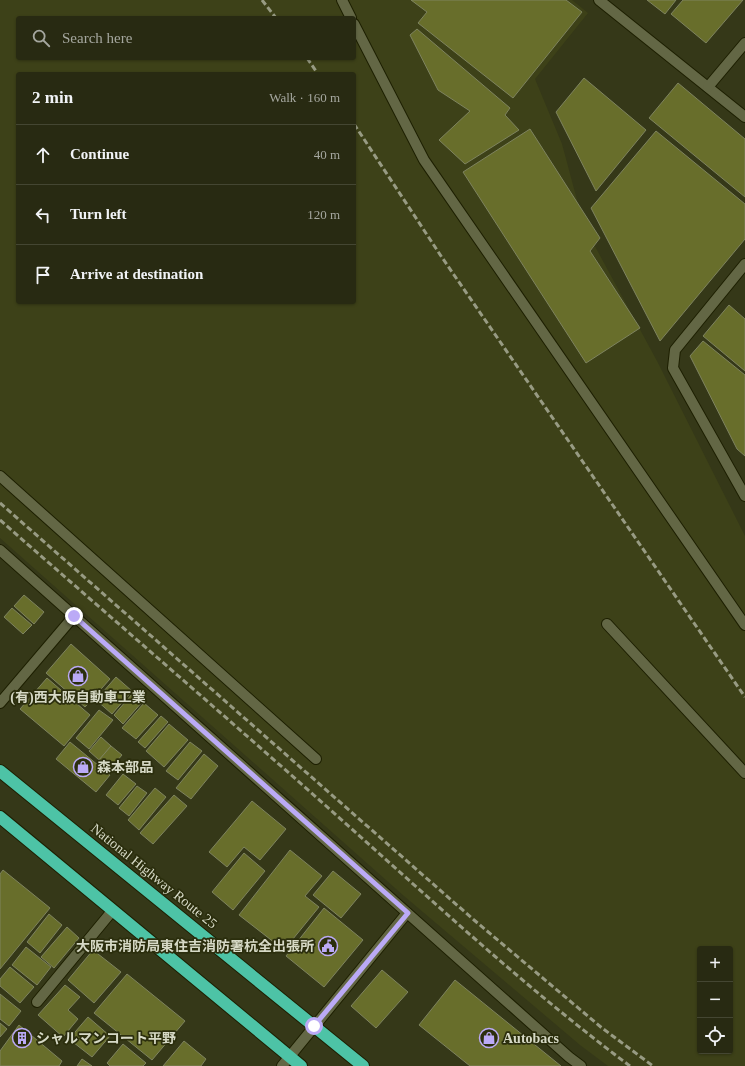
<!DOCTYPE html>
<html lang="en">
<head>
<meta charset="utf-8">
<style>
  body { margin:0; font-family:"Times New Roman","Noto Sans JP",serif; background:#343620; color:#f1f3f6 }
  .controls { position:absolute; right:12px; bottom:12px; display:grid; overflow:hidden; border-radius:4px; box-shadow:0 1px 3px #0004 }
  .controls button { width:36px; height:36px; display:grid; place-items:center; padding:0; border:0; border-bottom:1px solid #444632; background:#282a12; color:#f1f3f6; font:20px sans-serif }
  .stop { position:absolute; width:12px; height:12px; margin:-9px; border:3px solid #bbaaf6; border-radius:50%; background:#fff }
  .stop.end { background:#bbaaf6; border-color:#fff; box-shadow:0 1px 4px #0008 }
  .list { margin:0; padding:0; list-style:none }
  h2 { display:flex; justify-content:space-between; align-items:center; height:52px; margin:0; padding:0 16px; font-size:17px }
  h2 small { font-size:13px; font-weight:400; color:#a5a79f }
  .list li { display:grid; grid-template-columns:26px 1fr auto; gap:12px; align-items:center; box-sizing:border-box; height:60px; padding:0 16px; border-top:1px solid #444632 }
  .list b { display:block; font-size:15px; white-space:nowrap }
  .list em { font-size:13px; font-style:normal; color:#a5a79f }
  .icon { flex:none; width:22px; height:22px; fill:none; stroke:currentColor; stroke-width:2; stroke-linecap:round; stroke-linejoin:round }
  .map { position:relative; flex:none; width:745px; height:1066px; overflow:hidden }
  .search { position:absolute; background:#282a12; box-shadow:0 1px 3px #0004; left:16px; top:16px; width:340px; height:44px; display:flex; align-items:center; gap:10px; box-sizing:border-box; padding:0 14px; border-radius:4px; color:#a5a79f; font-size:15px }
  .panel { position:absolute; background:#282a12; box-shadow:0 1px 3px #0004; left:16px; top:72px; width:340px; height:232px; border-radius:4px }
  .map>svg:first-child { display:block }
  .built { fill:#3d4118; fill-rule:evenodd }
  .building { fill:#686e2b; stroke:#7e835f }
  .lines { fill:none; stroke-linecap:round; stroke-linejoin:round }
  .minor-casing { stroke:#1d1f00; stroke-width:12 }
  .highway-casing { stroke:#1d1f00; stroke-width:14 }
  .minor { stroke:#636745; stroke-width:10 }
  .highway { stroke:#4dc3a6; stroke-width:12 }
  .rail { stroke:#989b83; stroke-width:3; stroke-dasharray:6 3; stroke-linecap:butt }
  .route { stroke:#bbaaf6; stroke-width:5 }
  .labels { text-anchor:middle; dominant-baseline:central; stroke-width:3.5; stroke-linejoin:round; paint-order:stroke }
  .poi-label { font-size:14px; font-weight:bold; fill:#d6d9c6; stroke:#2b2e0d; text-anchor:start }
  .street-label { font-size:14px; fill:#d6d9c6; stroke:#2b2e0d }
</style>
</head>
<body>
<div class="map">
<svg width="745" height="1066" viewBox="0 0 745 1066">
  <rect width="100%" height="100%" fill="#353818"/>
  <!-- built -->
  <path class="built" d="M0,0H572L588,13L535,79L562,144L584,226L657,361L745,536V1066H608L580,1045L404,896L0,538ZM18,18H354V58H18ZM18,74H354V302H18ZM700,949H730V1051H700Z"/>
  <!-- building -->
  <g class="building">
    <path d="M411,0H566L582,12L513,98L418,23L427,12Z"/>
    <path d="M647,0H676L665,14Z"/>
    <path d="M683,0H743L706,43L671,14Z"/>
    <path d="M417,29L510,108L505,115L519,130L465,164L439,140L470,111L438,90L410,35Z"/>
    <path d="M584,78L646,130L596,191L556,112Z"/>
    <path d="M678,83L745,139V197L649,118Z"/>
    <path d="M530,129L600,238L590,251L640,328L586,363L463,172Z"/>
    <path d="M656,131L745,204V239L660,341L591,208Z"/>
    <path d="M729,305L745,319V371L703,336Z"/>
    <path d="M703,341L745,375V456L737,449L690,356Z"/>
    <path d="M24,595L44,612L34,624L14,606Z"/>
    <path d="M12,608L32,625L23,634L4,617Z"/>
    <path d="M71,644L110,679L85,707L46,673Z"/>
    <path d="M116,677L132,691L112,714L96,700Z"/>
    <path d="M47,678L90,715L64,746L20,709Z"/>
    <path d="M133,693L143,701L123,724L114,715Z"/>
    <path d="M144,703L158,715L136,739L122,728Z"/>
    <path d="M99,710L113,720L89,749L76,738Z"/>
    <path d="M161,716L168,722L145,748L138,742Z"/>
    <path d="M169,724L188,740L164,767L146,751Z"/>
    <path d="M101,737L111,746L99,760L89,751Z"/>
    <path d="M70,742L110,775L96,792L56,759Z"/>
    <path d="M190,742L202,751L178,780L166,771Z"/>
    <path d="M111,746L122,755L110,769L99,760Z"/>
    <path d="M204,754L218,766L191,799L176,788Z"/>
    <path d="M123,774L136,784L118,805L106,795Z"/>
    <path d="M137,786L147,793L129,816L119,808Z"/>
    <path d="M155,788L166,797L139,830L128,820Z"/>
    <path d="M174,795L187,806L153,844L140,833Z"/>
    <path d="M252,801L286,829L260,860L244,847L227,867L209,852Z"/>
    <path d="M290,850L322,876L305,896L319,907L284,950L239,915Z"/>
    <path d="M244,853L265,871L233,910L212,892Z"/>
    <path d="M3,870L50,908L0,969V874Z"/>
    <path d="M333,871L361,894L341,918L313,895Z"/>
    <path d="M324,908L363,940L324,987L286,956Z"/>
    <path d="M49,914L62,925L40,953L27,942Z"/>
    <path d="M67,927L79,938L54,968L41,957Z"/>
    <path d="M26,947L51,967L37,985L12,965Z"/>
    <path d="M93,950L121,972L94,1003L68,980Z"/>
    <path d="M10,967L34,987L20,1003L0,986V979Z"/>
    <path d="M382,970L408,992L376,1028L351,1006Z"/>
    <path d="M127,974L185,1021L152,1060L94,1013Z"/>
    <path d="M455,980L561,1066H470L419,1025Z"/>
    <path d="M65,985L80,997L68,1010L78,1019L63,1037L38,1015Z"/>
    <path d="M0,994L21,1011L9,1026L0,1019Z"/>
    <path d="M88,1017L110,1036L92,1057L69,1039Z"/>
    <path d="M0,1023L7,1029L0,1037Z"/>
    <path d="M19,1025L62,1061L59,1066H0V1051Z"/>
    <path d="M184,1041L206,1059L201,1066H163Z"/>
    <path d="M123,1044L146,1063L143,1066H110L107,1063Z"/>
    <path d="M82,1059L92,1066H77Z"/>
  </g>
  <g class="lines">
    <!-- minor casing -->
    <g class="minor-casing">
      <g id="minor">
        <path d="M342,0L351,18"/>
        <path d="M599,0L745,117"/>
        <path d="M354,24L424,160L745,625"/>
        <path d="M708,87L745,43"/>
        <path d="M745,264L675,350L673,368L745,496"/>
        <path d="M0,476L316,759"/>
        <path d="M0,550L569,1057L581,1066"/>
        <path d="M607,624L745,773"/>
        <path d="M0,703L74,616"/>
        <path d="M37,1002L113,910"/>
        <path d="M282,1066L407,913"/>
      </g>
    </g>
    <!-- highway casing -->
    <g class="highway-casing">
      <g id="highway">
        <path d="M0,771L363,1066"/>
        <path d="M0,817L301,1066"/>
      </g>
    </g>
    <!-- minor -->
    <use href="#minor" class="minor"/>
    <!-- highway -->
    <use href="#highway" class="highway"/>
    <!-- rail -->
    <g class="rail">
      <path d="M262,0L276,18"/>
      <path d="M307,58L318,74"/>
      <path d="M354,124L441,256L745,697"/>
      <path d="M0,503L474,920L602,1028L653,1066"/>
      <path d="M0,520C108,615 217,709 325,805C425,894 523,986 630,1066"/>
    </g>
  </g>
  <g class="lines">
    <!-- route -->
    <path class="route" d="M74,616L408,913L314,1026"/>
  </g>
  <!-- icons -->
  <defs>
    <g id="shop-ring" transform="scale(1)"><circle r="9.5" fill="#2b2e0d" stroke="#bbaaf6" stroke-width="1.5"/><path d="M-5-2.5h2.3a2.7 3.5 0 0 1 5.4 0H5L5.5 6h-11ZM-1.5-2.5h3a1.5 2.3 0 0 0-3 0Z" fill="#bbaaf6"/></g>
    <g id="civic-ring" transform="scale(1)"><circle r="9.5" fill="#2b2e0d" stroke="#bbaaf6" stroke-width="1.5"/><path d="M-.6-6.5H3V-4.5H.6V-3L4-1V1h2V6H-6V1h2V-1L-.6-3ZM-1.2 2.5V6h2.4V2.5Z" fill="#bbaaf6"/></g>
    <g id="building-ring" transform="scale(1)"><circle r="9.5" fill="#2b2e0d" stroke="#bbaaf6" stroke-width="1.5"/><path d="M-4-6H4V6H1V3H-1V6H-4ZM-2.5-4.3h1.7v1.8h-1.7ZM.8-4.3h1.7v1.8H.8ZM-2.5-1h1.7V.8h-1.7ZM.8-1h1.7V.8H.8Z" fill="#bbaaf6"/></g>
  </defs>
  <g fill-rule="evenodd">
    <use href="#shop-ring" x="78" y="676"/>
    <use href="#shop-ring" x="83" y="767"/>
    <use href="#civic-ring" x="328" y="946"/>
    <use href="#building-ring" x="22" y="1038"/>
    <use href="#shop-ring" x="489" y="1038"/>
  </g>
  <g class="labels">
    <!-- poi labels -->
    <g class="poi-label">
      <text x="78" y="697" text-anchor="middle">(有)西大阪自動車工業</text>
      <text x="97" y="767">森本部品</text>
      <text x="314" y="946" text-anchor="end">大阪市消防局東住吉消防署杭全出張所</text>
      <text x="36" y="1038">シャルマンコート平野</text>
      <text x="503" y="1038">Autobacs</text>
    </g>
    <!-- street labels -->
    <g class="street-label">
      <text transform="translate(154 876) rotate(39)">National Highway Route 25</text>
    </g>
  </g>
</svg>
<div class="controls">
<button>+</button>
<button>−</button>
<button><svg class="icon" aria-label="locate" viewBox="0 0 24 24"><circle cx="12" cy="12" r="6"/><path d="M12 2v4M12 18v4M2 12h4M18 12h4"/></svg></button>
</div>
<div class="stop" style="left:314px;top:1026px"></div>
<div class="stop end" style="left:74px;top:616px"></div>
<div class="search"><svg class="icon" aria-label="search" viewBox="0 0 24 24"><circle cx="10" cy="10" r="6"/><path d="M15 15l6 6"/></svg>Search here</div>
<section class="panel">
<h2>2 min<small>Walk · 160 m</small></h2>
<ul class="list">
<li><svg class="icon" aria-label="ahead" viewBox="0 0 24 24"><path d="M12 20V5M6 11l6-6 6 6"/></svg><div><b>Continue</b></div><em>40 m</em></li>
<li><svg class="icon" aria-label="left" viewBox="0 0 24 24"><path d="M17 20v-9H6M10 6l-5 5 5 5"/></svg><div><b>Turn left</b></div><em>120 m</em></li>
<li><svg class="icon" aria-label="arrive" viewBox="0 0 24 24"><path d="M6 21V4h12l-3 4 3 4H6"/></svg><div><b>Arrive at destination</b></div></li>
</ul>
</section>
</div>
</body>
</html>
